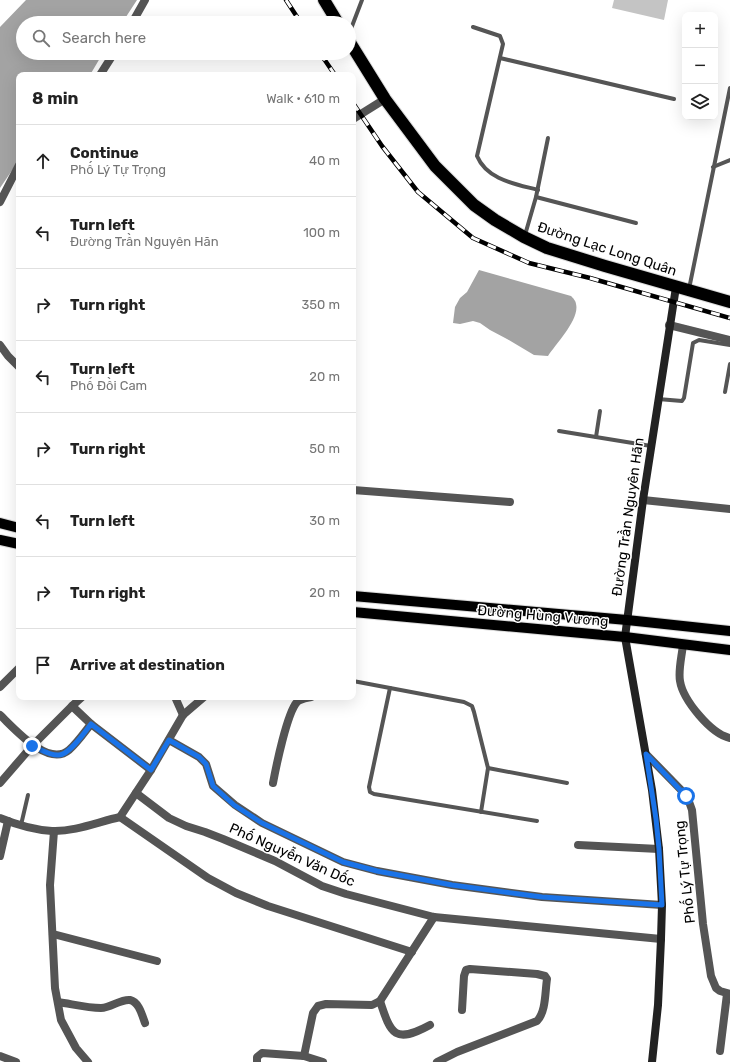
<!DOCTYPE html>
<html lang="en">
<head>
<meta charset="utf-8">
<style>
  body { margin:0; font-family:Rubik,sans-serif; background:#f6f6f6; color:#222 }
  .controls { position:absolute; right:12px; top:12px; display:grid; overflow:hidden; border-radius:8px; box-shadow:0 4px 16px #0002 }
  .controls button { width:36px; height:36px; display:grid; place-items:center; padding:0; border:0; border-bottom:1px solid #e0e0e0; background:#fff; color:#222; font:20px sans-serif }
  .stop { position:absolute; width:12px; height:12px; margin:-9px; border:3px solid #1a73e8; border-radius:50%; background:#fff }
  .stop.end { background:#1a73e8; border-color:#fff; box-shadow:0 1px 4px #0008 }
  .list { margin:0; padding:0; list-style:none }
  h2 { display:flex; justify-content:space-between; align-items:center; height:52px; margin:0; padding:0 16px; font-size:17px }
  h2 small { font-size:13px; font-weight:400; color:#767676 }
  .list li { display:grid; grid-template-columns:26px 1fr auto; gap:12px; align-items:center; box-sizing:border-box; height:72px; padding:0 16px; border-top:1px solid #e0e0e0 }
  .list b { display:block; font-size:15px; white-space:nowrap }
  .list p { margin:0; font-size:13px; white-space:nowrap; color:#767676 }
  .list em { font-size:13px; font-style:normal; color:#767676 }
  .icon { flex:none; width:22px; height:22px; fill:none; stroke:currentColor; stroke-width:2; stroke-linecap:round; stroke-linejoin:round }
  .map { position:relative; flex:none; width:730px; height:1062px; overflow:hidden }
  .search { position:absolute; background:#fff; box-shadow:0 4px 16px #0002; left:16px; top:16px; width:340px; height:44px; display:flex; align-items:center; gap:10px; box-sizing:border-box; padding:0 14px; border-radius:22px; color:#767676; font-size:15px }
  .panel { position:absolute; background:#fff; box-shadow:0 4px 16px #0002; left:16px; top:72px; width:340px; height:628px; border-radius:8px }
  .map>svg:first-child { display:block }
  .water { fill:#a3a3a3 }
  .building { fill:#c4c4c4 }
  .lines { fill:none; stroke-linecap:round; stroke-linejoin:round }
  .primary-casing { stroke:#dbdbdb; stroke-width:12 }
  .highway-casing { stroke:#dbdbdb; stroke-width:14 }
  .lane { stroke:#555; stroke-width:4 }
  .street { stroke:#555; stroke-width:8 }
  .secondary { stroke:#222; stroke-width:8 }
  .primary { stroke:#000; stroke-width:10 }
  .highway { stroke:#000; stroke-width:12 }
  .rail-casing { stroke:#000; stroke-width:4.5 }
  .rail { stroke:#fff; stroke-width:3; stroke-dasharray:9; stroke-linecap:butt }
  .route { stroke:#1a73e8; stroke-width:5 }
  .labels { text-anchor:middle; dominant-baseline:central; stroke-width:3; stroke-linejoin:round; paint-order:stroke }
  .street-label { font-size:14px; fill:#000; stroke:#fff }
</style>
</head>
<body>
<div class="map">
<svg width="730" height="1062" viewBox="0 0 730 1062">
  <rect width="100%" height="100%" fill="#fff"/>
  <!-- water -->
  <g class="water">
    <path d="M26,0H137L122,23H23V53H103L90,75H19V160L0,188V27Z"/>
    <path d="M479,270L571,296C573,298 576,301 576,304C580,319 556,344 548,356L534,355L507,339L490,330L480,323L473,321L460,324L453,323L455,307L460,298L467,292Z"/>
  </g>
  <!-- building -->
  <path class="building" d="M614,0H668L664,20L612,8Z"/>
  <g class="lines">
    <!-- primary casing -->
    <g class="primary-casing">
      <g id="primary">
        <path d="M0,523L19,528"/>
        <path d="M0,540L19,544"/>
        <path d="M353,596L627,620L730,631"/>
        <path d="M353,612L625,637L730,650"/>
      </g>
    </g>
    <!-- highway casing -->
    <g class="highway-casing">
      <g id="highway">
        <path d="M324,0L338,23"/>
        <path d="M349,41L385,99L435,166L474,205L495,220L524,237L547,248L605,266L730,302"/>
      </g>
    </g>
    <!-- lane -->
    <g class="lane">
      <path d="M473,27L500,36L503,44L477,156C487,180 516,184 538,190"/>
      <path d="M349,34L362,0"/>
      <path d="M500,58L674,99"/>
      <path d="M713,167L730,160"/>
      <path d="M536,197L636,223"/>
      <path d="M525,235L536,197L548,138"/>
      <path d="M689,289L730,88"/>
      <path d="M725,392L730,364"/>
      <path d="M658,399L682,401L684,398L693,343L699,340L730,345"/>
      <path d="M559,431L651,446"/>
      <path d="M596,437L600,411"/>
      <path d="M353,681L464,702L472,706L474,712L488,768L567,783"/>
      <path d="M390,688L369,787L370,792L374,794L537,821"/>
      <path d="M481,812L488,768"/>
      <path d="M21,825L28,795"/>
    </g>
    <!-- street -->
    <g class="street">
      <path d="M132,23L145,0"/>
      <path d="M100,75L114,53"/>
      <path d="M353,119L385,99"/>
      <path d="M0,202L19,165"/>
      <path d="M669,325L730,340"/>
      <path d="M0,345L8,356L19,367"/>
      <path d="M353,490L510,502"/>
      <path d="M643,500L730,509"/>
      <path d="M683,644C682,656 678,670 680,681C683,700 711,734 730,738"/>
      <path d="M0,687L19,668"/>
      <path d="M175,697L183,715"/>
      <path d="M72,706L91,724L151,770"/>
      <path d="M0,715C14,728 48,768 69,750C77,743 84,733 91,724"/>
      <path d="M169,740L199,757L206,764L213,786L235,805L262,823L343,862L377,871L452,885L542,897L662,905"/>
      <path d="M646,754L687,796L692,810L703,924L711,976L716,988L720,991L730,994"/>
      <path d="M0,783L32,746L72,706L82,697"/>
      <path d="M273,783C276,767 287,713 297,702C300,699 307,698 311,697"/>
      <path d="M136,793L169,818L186,826L205,832L223,839L275,861L322,886L346,894L434,917L661,939"/>
      <path d="M120,817L208,878L236,893L268,906L412,952"/>
      <path d="M0,818C17,825 34,830 52,831C74,832 98,822 120,817L151,770L183,715L204,697"/>
      <path d="M54,831L50,885L55,988L61,1020L76,1048L88,1062"/>
      <path d="M578,845L659,849"/>
      <path d="M0,856L8,821"/>
      <path d="M53,934L157,961"/>
      <path d="M380,1001C391,1035 395,1044 430,1025"/>
      <path d="M58,1002C72,1004 87,1008 101,1008C111,1008 120,999 130,1000C139,1002 142,1015 145,1023"/>
      <path d="M720,1051L727,994"/>
      <path d="M0,1056L16,1062"/>
      <path d="M304,1056L313,1013L318,1006L326,1004L372,1005L380,1001L434,917"/>
      <path d="M257,1062V1057L262,1053L304,1056L323,1062"/>
      <path d="M437,1062L457,1052L537,1021C546,1012 545,992 547,979L545,976L537,974L470,969L466,970L464,976L462,1010"/>
    </g>
    <!-- secondary -->
    <path class="secondary" d="M652,1062L658,1005L661,939L662,905L659,849L652,790L625,637L643,500L676,287"/>
    <!-- primary -->
    <use href="#primary" class="primary"/>
    <!-- highway -->
    <use href="#highway" class="highway"/>
    <!-- rail casing -->
    <g class="rail-casing">
      <g id="rail">
        <path d="M286,0L301,23"/>
        <path d="M320,53L335,75"/>
        <path d="M353,103L382,146L418,192L473,238L529,263L590,278L730,318"/>
      </g>
    </g>
    <!-- rail -->
    <use href="#rail" class="rail"/>
  </g>
  <g class="lines">
    <!-- route -->
    <path class="route" d="M32,746C40,749 50,756 59,755C70,754 84,733 91,724L151,770L169,740L199,757L206,764L213,786L234,805L262,823L343,862L377,871L452,885L542,897L662,905L659,849L656,819L646,754L686,796"/>
  </g>
  <g class="labels">
    <!-- street labels -->
    <g class="street-label">
      <text transform="translate(607 249) rotate(18)">Đường Lạc Long Quân</text>
      <text transform="translate(628 517) rotate(-82)">Đường Trần Nguyên Hãn</text>
      <text transform="translate(543 616) rotate(5)">Đường Hùng Vương</text>
      <text transform="translate(292 855) rotate(24)">Phố Nguyễn Văn Dốc</text>
      <text transform="translate(685 872) rotate(-96)">Phố Lý Tự Trọng</text>
    </g>
  </g>
</svg>
<div class="controls">
<button>+</button>
<button>−</button>
<button><svg class="icon" aria-label="layers" viewBox="0 0 24 24"><path d="M12 4l9 5-9 5-9-5zM3 14l9 5 9-5"/></svg></button>
</div>
<div class="stop" style="left:686px;top:796px"></div>
<div class="stop end" style="left:32px;top:746px"></div>
<div class="search"><svg class="icon" aria-label="search" viewBox="0 0 24 24"><circle cx="10" cy="10" r="6"/><path d="M15 15l6 6"/></svg>Search here</div>
<section class="panel">
<h2>8 min<small>Walk · 610 m</small></h2>
<ul class="list">
<li><svg class="icon" aria-label="ahead" viewBox="0 0 24 24"><path d="M12 20V5M6 11l6-6 6 6"/></svg><div><b>Continue</b><p>Phố Lý Tự Trọng</p></div><em>40 m</em></li>
<li><svg class="icon" aria-label="left" viewBox="0 0 24 24"><path d="M17 20v-9H6M10 6l-5 5 5 5"/></svg><div><b>Turn left</b><p>Đường Trần Nguyên Hãn</p></div><em>100 m</em></li>
<li><svg class="icon" aria-label="right" viewBox="0 0 24 24"><path d="M7 20v-9h11M14 6l5 5-5 5"/></svg><div><b>Turn right</b></div><em>350 m</em></li>
<li><svg class="icon" aria-label="left" viewBox="0 0 24 24"><path d="M17 20v-9H6M10 6l-5 5 5 5"/></svg><div><b>Turn left</b><p>Phố Đồi Cam</p></div><em>20 m</em></li>
<li><svg class="icon" aria-label="right" viewBox="0 0 24 24"><path d="M7 20v-9h11M14 6l5 5-5 5"/></svg><div><b>Turn right</b></div><em>50 m</em></li>
<li><svg class="icon" aria-label="left" viewBox="0 0 24 24"><path d="M17 20v-9H6M10 6l-5 5 5 5"/></svg><div><b>Turn left</b></div><em>30 m</em></li>
<li><svg class="icon" aria-label="right" viewBox="0 0 24 24"><path d="M7 20v-9h11M14 6l5 5-5 5"/></svg><div><b>Turn right</b></div><em>20 m</em></li>
<li><svg class="icon" aria-label="arrive" viewBox="0 0 24 24"><path d="M6 21V4h12l-3 4 3 4H6"/></svg><div><b>Arrive at destination</b></div></li>
</ul>
</section>
</div>
</body>
</html>
